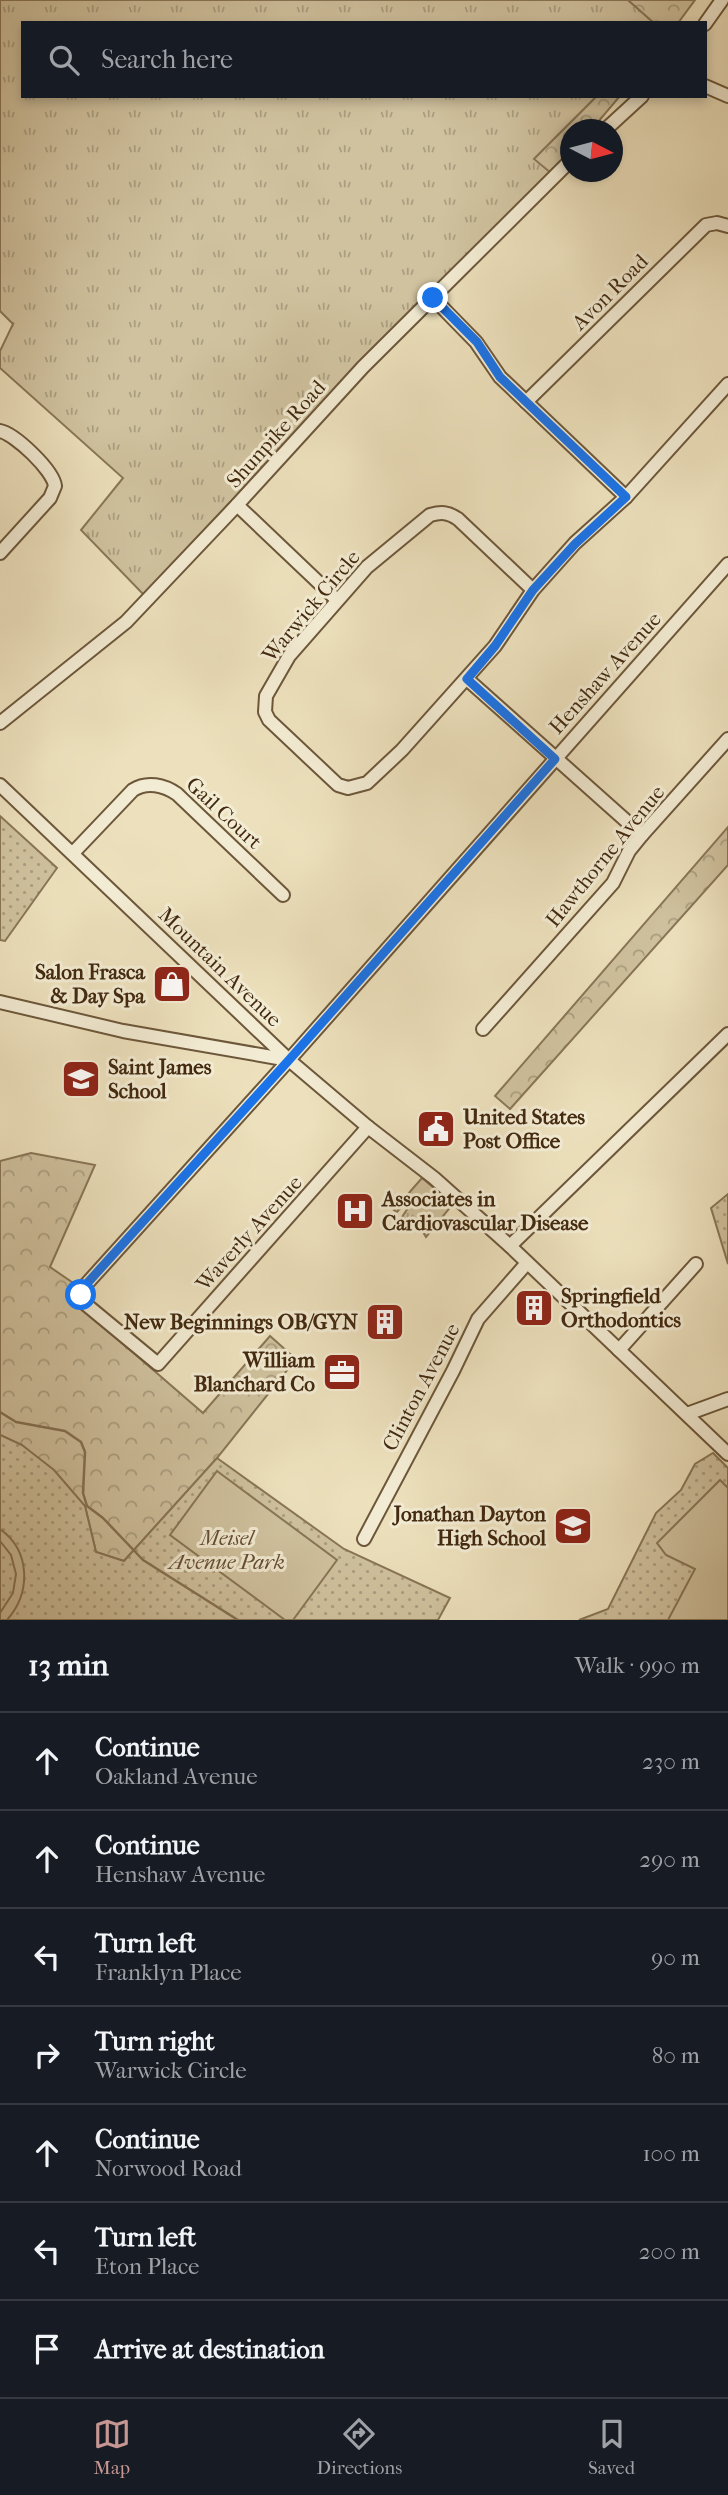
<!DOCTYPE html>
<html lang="en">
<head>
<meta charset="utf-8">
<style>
  body { margin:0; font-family:"IM FELL French Canon",serif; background:#242831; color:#f1f3f6 }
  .compass { position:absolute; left:560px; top:119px; width:63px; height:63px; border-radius:50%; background:#171b24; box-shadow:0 4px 10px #0003; rotate:96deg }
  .stop { position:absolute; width:21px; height:21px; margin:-16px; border:5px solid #1a73e8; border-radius:50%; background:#fff }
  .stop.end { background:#1a73e8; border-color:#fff; box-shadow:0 2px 7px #0008 }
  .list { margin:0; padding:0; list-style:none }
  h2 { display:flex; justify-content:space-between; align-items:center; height:91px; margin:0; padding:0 28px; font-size:30px }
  h2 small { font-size:23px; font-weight:400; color:#9ea1a6 }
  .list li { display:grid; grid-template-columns:46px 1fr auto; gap:21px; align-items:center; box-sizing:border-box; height:98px; padding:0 28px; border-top:2px solid #363941 }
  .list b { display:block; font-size:26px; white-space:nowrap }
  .list p { margin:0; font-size:23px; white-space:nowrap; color:#9ea1a6 }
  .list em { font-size:23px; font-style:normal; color:#9ea1a6 }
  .icon { flex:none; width:38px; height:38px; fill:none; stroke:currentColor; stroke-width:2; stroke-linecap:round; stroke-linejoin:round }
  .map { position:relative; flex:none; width:728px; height:1620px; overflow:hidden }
  .search { position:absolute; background:#171b24; box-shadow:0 4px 10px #0003; left:21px; right:21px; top:21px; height:77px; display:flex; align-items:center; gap:18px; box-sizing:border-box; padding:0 24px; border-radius:0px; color:#9ea1a6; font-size:26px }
  .sheet { height:777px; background:#171b24 }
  nav { display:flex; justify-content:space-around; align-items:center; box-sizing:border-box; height:98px; border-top:2px solid #363941; background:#171b24; font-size:19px; color:#9ea1a6 }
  nav a { display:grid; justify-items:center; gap:4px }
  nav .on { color:#c59692 }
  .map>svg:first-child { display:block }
  .grass { fill:url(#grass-tufts); stroke:#897657; stroke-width:2 }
  .forest { fill:url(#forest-crowns); stroke:#897657; stroke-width:2 }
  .park { fill:url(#park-dots); stroke:#897657; stroke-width:2 }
  .garden { fill:#d0c29f; stroke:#897657; stroke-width:2 }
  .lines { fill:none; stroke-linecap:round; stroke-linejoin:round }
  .stream { stroke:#867254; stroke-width:2.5 }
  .minor-casing { stroke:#6d573a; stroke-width:16 }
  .minor { stroke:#f3ecd4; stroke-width:12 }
  .route { stroke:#1a73e8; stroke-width:9 }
  .labels { text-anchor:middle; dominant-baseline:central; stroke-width:6; stroke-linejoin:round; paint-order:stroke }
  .street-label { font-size:21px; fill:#42290f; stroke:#f3ecd4 }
  .poi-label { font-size:21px; font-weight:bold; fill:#42290f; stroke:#f3ecd4; text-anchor:end }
  .park-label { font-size:21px; font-style:italic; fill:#664f33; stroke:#f3ecd4 }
</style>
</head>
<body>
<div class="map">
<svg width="728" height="1620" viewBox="0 0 728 1620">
  <defs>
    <pattern id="grass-tufts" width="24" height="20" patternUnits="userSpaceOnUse" patternTransform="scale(1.75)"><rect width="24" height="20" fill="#d0c29f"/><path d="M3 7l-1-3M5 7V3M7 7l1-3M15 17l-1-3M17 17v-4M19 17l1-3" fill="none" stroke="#aa9e80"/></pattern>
    <pattern id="forest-crowns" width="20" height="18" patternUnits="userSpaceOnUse" patternTransform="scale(1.75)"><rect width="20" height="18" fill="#d0c29f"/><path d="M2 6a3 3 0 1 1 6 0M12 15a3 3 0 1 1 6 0" fill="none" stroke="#aa9e80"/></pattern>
    <pattern id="park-dots" width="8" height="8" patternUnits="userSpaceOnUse" patternTransform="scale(1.75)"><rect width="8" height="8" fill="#d0c29f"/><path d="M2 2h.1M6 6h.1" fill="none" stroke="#aa9e80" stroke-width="1.8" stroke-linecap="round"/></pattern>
  </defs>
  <rect width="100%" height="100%" fill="#ede1bd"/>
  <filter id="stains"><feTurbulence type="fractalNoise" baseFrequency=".00286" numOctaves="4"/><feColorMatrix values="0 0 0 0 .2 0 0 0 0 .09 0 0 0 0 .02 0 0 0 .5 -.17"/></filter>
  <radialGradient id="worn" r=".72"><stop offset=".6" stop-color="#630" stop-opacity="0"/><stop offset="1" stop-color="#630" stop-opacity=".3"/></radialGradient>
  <!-- grass -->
  <g class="grass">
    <path d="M0,0H628L654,23H23V96H597L535,158L551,173L334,390L144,595L81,530L123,478L0,368V351L13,324L0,311Z"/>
    <path d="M422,1178L453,1204L426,1237L423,1232L428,1226L424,1222L416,1229L402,1217L408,1208L404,1204L397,1212L394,1210Z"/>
  </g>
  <!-- forest -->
  <g class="forest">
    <path d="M628,0H695L678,23H654Z"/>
    <path d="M597,96H620L592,129L570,130V153L551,173L534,159Z"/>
    <path d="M728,827V865L510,1109L495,1096Z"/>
    <path d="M31,1153L95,1165L50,1267L79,1287L70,1298L203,1413L270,1336L296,1359L217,1458L124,1561L96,1552L85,1506L22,1445L0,1435V1161Z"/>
  </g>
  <!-- park -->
  <g class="park">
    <path d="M0,816L57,868L5,941L0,940Z"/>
    <path d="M728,1194V1264L711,1208Z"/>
    <path d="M0,1435L22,1445L54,1470L85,1506L96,1552L124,1561L217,1458L344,1549L450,1598L438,1620H0Z"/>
    <path d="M713,1453L728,1468V1620H579L608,1609L656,1513L681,1490L695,1464Z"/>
  </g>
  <!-- garden -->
  <g class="garden">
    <path d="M217,1471L337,1560L293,1620H285L170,1535Z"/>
    <path d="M720,1480L728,1488V1620H668L695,1569L666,1555L657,1543Z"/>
    <path d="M0,1529C31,1551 31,1593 7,1620H0V1613L13,1593L16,1574L11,1555L0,1541Z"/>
  </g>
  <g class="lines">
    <!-- stream -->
    <path class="stream" d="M0,1412L16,1422L65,1431L81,1442L85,1452L83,1493L87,1506L103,1518L143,1560L238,1620"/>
    <!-- minor casing -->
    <g class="minor-casing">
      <g id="minor">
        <path d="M705,24L722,0"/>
        <path d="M705,86L728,96"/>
        <path d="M605,130L642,96"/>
        <path d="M433,298L476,342L500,377L626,497"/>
        <path d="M526,402L706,225L717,223L728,226"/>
        <path d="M0,431C15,434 53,470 55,486L50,498L0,553"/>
        <path d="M237,505L337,600"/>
        <path d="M533,590L458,519C448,512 441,512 430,515L367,567L289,656L266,696L265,712L269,720L338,785L348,788L367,783L402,750L495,646L533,590L575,543L626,497L728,384"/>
        <path d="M467,679L642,835"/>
        <path d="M0,723L126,622L237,505L363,367L570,161"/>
        <path d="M0,785L289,1060L368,1127L434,1178L510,1246L728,1454"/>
        <path d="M73,853L133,790C147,781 164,785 177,794L283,895"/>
        <path d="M0,1002L123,1031L289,1060"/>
        <path d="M483,1029L613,883L629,851L642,835L728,739"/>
        <path d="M368,1127L158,1364L83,1302L81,1295L82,1289L289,1060L728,564"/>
        <path d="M510,1246L728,1034"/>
        <path d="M619,1350L696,1264"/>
        <path d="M687,1414L728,1399"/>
        <path d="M364,1539L453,1371L478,1319L527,1263"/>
      </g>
    </g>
    <!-- minor -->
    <use href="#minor" class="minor"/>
  </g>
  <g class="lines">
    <!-- route -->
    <path class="route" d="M81,1295L82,1289L289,1060L555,759L467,679L495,646L533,590L575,544L626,497L500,377L477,342L433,298"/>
  </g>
  <!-- icons -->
  <defs>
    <g id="shop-square" transform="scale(2.0125)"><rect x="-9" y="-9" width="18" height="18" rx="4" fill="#8f2418" stroke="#f3ecd4"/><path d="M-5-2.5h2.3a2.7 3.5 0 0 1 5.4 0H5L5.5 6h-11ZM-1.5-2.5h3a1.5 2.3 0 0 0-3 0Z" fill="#fff"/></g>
    <g id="school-square" transform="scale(2.0125)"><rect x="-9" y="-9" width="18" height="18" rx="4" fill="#8f2418" stroke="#f3ecd4"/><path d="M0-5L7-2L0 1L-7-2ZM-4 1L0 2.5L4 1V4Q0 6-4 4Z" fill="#fff"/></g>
    <g id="civic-square" transform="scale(2.0125)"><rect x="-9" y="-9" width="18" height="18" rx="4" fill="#8f2418" stroke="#f3ecd4"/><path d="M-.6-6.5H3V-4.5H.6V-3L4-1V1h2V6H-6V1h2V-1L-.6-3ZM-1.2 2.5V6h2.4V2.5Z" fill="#fff"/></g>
    <g id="hospital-square" transform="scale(2.0125)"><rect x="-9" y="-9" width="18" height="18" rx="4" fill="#8f2418" stroke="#f3ecd4"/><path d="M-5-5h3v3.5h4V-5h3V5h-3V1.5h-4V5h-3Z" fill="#fff"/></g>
    <g id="building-square" transform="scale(2.0125)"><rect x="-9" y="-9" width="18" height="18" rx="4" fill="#8f2418" stroke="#f3ecd4"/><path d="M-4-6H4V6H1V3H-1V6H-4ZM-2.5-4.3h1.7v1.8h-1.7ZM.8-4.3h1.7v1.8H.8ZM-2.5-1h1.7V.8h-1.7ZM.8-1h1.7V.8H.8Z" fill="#fff"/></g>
    <g id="office-square" transform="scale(2.0125)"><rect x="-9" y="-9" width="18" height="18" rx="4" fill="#8f2418" stroke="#f3ecd4"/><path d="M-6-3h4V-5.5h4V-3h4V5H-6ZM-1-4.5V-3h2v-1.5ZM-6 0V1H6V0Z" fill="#fff"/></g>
  </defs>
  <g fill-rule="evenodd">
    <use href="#shop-square" x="172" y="984"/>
    <use href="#school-square" x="81" y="1079"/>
    <use href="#civic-square" x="436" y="1129"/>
    <use href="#hospital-square" x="355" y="1211"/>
    <use href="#building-square" x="534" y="1308"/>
    <use href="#building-square" x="385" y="1322"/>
    <use href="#office-square" x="342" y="1372"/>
    <use href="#school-square" x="573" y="1526"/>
  </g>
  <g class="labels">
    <!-- street labels -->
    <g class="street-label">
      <text transform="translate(610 292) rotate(-45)">Avon Road</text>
      <text transform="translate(276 434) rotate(-48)">Shunpike Road</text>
      <text transform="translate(311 606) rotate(-50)">Warwick Circle</text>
      <text transform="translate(605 673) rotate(-48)">Henshaw Avenue</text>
      <text transform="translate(224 813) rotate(43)">Gail Court</text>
      <text transform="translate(605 856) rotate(-51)">Hawthorne Avenue</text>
      <text transform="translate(220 967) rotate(44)">Mountain Avenue</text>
      <text transform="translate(249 1233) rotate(-48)">Waverly Avenue</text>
      <text transform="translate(421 1387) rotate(-62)">Clinton Avenue</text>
    </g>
    <!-- poi labels -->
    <g class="poi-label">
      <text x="145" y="972">Salon Frasca<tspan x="145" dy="24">&amp; Day Spa</tspan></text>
      <text x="108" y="1067" text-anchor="start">Saint James<tspan x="108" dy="24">School</tspan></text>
      <text x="463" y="1117" text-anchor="start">United States<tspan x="463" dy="24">Post Office</tspan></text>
      <text x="382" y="1199" text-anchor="start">Associates in<tspan x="382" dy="24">Cardiovascular Disease</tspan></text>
      <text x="561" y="1296" text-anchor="start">Springfield<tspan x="561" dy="24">Orthodontics</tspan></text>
      <text x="358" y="1322">New Beginnings OB/GYN</text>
      <text x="315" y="1360">William<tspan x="315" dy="24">Blanchard Co</tspan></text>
      <text x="546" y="1514">Jonathan Dayton<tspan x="546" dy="24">High School</tspan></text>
    </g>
    <!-- park labels -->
    <g class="park-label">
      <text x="227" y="1538">Meisel<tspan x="227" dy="24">Avenue Park</tspan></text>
    </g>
  </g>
  <rect width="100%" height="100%" filter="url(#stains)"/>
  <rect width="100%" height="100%" fill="url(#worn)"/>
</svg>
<svg class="compass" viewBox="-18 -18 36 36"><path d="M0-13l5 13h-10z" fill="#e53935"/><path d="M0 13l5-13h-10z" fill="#9ea1a6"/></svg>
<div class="stop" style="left:81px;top:1295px"></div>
<div class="stop end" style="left:433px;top:298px"></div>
<div class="search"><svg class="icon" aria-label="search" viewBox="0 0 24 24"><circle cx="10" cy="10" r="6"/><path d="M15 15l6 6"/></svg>Search here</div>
</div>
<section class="sheet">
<h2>13 min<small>Walk · 990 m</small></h2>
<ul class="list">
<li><svg class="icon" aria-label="ahead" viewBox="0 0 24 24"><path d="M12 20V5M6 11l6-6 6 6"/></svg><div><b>Continue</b><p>Oakland Avenue</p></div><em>230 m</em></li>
<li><svg class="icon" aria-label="ahead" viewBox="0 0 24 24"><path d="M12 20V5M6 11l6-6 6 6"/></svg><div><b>Continue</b><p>Henshaw Avenue</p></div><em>290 m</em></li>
<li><svg class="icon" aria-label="left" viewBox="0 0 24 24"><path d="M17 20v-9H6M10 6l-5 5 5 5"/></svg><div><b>Turn left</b><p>Franklyn Place</p></div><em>90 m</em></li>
<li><svg class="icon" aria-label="right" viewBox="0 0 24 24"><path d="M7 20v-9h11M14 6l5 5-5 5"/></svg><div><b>Turn right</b><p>Warwick Circle</p></div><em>80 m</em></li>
<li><svg class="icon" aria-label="ahead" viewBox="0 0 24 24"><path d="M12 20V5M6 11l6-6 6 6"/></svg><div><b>Continue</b><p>Norwood Road</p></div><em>100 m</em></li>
<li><svg class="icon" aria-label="left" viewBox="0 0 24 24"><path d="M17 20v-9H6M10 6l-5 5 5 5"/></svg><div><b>Turn left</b><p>Eton Place</p></div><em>200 m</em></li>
<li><svg class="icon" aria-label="arrive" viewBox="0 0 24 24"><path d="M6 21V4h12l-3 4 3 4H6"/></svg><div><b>Arrive at destination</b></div></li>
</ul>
</section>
<nav>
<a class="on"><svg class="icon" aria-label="map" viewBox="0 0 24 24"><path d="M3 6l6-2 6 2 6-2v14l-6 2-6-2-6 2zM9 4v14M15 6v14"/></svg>Map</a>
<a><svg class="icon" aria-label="directions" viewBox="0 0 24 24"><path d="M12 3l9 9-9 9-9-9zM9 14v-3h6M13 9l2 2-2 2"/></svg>Directions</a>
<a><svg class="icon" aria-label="saved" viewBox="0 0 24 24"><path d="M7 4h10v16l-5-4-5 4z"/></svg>Saved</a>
</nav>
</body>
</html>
